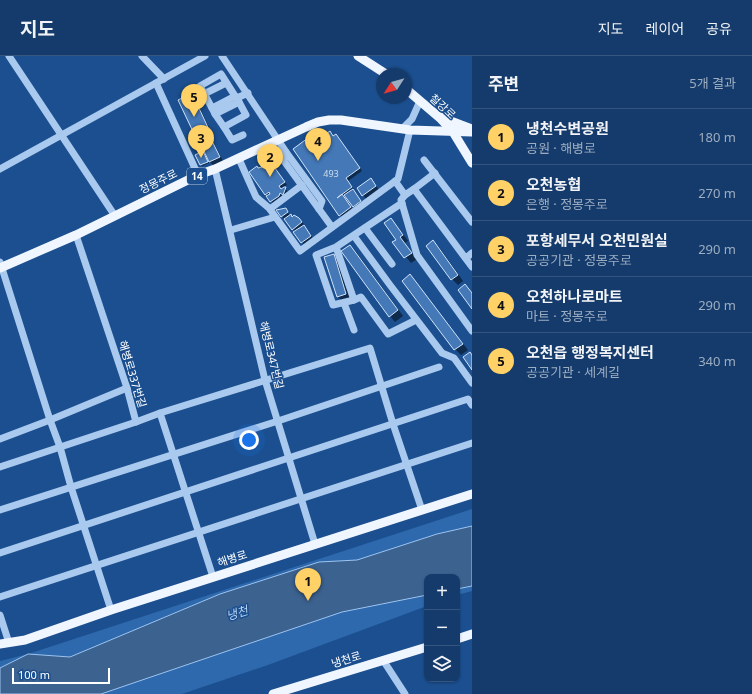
<!DOCTYPE html>
<html lang="ko">
<head>
<meta charset="utf-8">
<style>
  body { margin:0; font-family:"Noto Sans","Noto Sans KR",sans-serif; background:#1d4271; color:#f1f3f6 }
  .controls { position:absolute; right:12px; bottom:12px; display:grid; overflow:hidden; border-radius:8px; box-shadow:0 1px 3px #0004 }
  .controls button { width:36px; height:36px; display:grid; place-items:center; padding:0; border:0; border-bottom:1px solid #33557e; background:#143b6b; color:#f1f3f6; font:20px sans-serif }
  .compass { position:absolute; left:376px; top:12px; width:36px; height:36px; border-radius:50%; background:#143b6b; box-shadow:0 1px 3px #0004; rotate:234deg }
  .scale { position:absolute; left:12px; bottom:10px; width:98px; box-sizing:border-box; padding-left:4px; border:2px solid #fff; border-top:0; font-size:11px; line-height:14px; white-space:nowrap; color:#fff; -webkit-text-stroke:3px #1b4f8f; paint-order:stroke }
  .you { position:absolute; left:249px; top:384px; width:14px; height:14px; margin:-10px; border:3px solid #fff; border-radius:50%; background:#1a73e8; box-shadow:0 0 0 6px #1a73e833 }
  .badge { display:grid; place-items:center; width:26px; height:26px; border-radius:50%; background:#ffd166; color:#111; font-size:13px; font-weight:700 }
  .pin { position:absolute; translate:-50% -33px; filter:drop-shadow(0 1px 2px #0008) }
  .pin::after { content:''; position:absolute; top:21px; width:14px; height:12px; background:inherit; clip-path:polygon(0 0,100% 0,50% 100%) }
  .list { margin:0; padding:0; list-style:none }
  h2 { display:flex; justify-content:space-between; align-items:center; height:52px; margin:0; padding:0 16px; font-size:17px }
  h2 small { font-size:13px; font-weight:400; color:#9dadc1 }
  .list li { display:grid; grid-template-columns:26px 1fr auto; gap:12px; align-items:center; box-sizing:border-box; height:56px; padding:0 16px; border-top:1px solid #33557e }
  .list b { display:block; font-size:15px; white-space:nowrap }
  .list p { margin:0; font-size:13px; white-space:nowrap; color:#9dadc1 }
  .list em { font-size:13px; font-style:normal; color:#9dadc1 }
  .icon { flex:none; width:22px; height:22px; fill:none; stroke:currentColor; stroke-width:2; stroke-linecap:round; stroke-linejoin:round }
  .map { position:relative; flex:none; width:472px; height:638px; overflow:hidden }
  header { display:flex; align-items:center; gap:24px; box-sizing:border-box; height:56px; padding:0 20px; background:#143b6b; border-bottom:1px solid #33557e }
  header strong { font-size:19px }
  nav { display:flex; gap:22px; margin-inline-start:auto; font-size:14px }
  main { display:flex }
  aside { flex:1; background:#143b6b }
  .map>svg:first-child { display:block }
  .green { fill:#2e69ad }
  .water { fill:#3c6290; stroke:#9cc4f0 }
  .shadow { fill:#0007 }
  .building { fill:#4478b7; stroke:#cfe3fa }
  .lines { fill:none; stroke-linecap:round; stroke-linejoin:round }
  .minor { stroke:#a9c9ee; stroke-width:7 }
  .major { stroke:#f0f6ff; stroke-width:9 }
  .labels { text-anchor:middle; dominant-baseline:central; stroke-width:3; stroke-linejoin:round; paint-order:stroke }
  .number-label { font-size:9px; fill:#d0dded }
  .shield { fill:#1b4f8f; stroke:#bbcadd; stroke-width:1 }
  .shield-label { font-size:10px; font-weight:bold; fill:#fff }
  .street-label { font-size:11px; fill:#fff; stroke:#1b4f8f }
  .water-label { font-size:12px; font-style:italic; fill:#b5d3f5; stroke:#1b4f8f }
</style>
</head>
<body>
<header>
<strong>지도</strong>
<nav><a>지도</a><a>레이어</a><a>공유</a></nav>
</header>
<main>
<div class="map">
<svg width="472" height="638" viewBox="0 0 472 638">
  <rect width="100%" height="100%" fill="#1b4f8f"/>
  <!-- green -->
  <path class="green" d="M472,453V535L457,539V521H427V550L268,609L182,638H0V605L28,598Z"/>
  <!-- water -->
  <path class="water" d="M472,470V530L457,533V521H427V539L342,556L101,638H0V612L28,598L70,601L220,538L319,506L357,504L437,478Z"/>
  <!-- shadow -->
  <g class="shadow">
    <path d="M192,38L195,42L214,82L212,83L223,105L214,110L207,103L209,107L202,110L201,109L203,96L207,100V89L205,86L201,88L198,84L179,44Z"/>
    <path d="M332,79L334,81L336,79L339,82L362,115L348,125L354,134L353,135L362,147L355,152L346,140L344,141L353,155L343,162L340,159L312,81L317,86Z"/>
    <path d="M269,105L287,129L282,132L288,135L286,141L282,139V142L274,148L266,138L258,113Z"/>
    <path d="M374,127L379,134L366,143L363,139Z"/>
    <path d="M286,153L290,160L298,163L303,167L314,184L305,190L302,186L295,176L278,155Z"/>
    <path d="M396,169L408,185L405,187L417,203L411,207L394,186L397,184Z"/>
    <path d="M433,186L439,191L463,225L458,229L452,223Z"/>
    <path d="M350,190L356,196L403,260L395,266L390,260Z"/>
    <path d="M333,200L339,205L351,244L343,246L337,240Z"/>
    <path d="M410,220L468,294L461,299L455,293Z"/>
  </g>
  <!-- building -->
  <g class="building">
    <path d="M192,37L211,78L209,79L220,101L209,106L202,91L206,89L205,86L207,85L205,80L197,84L178,44Z"/>
    <path d="M330,75L333,80L336,78L360,112L346,122L352,131L337,142L342,138L351,151L339,160L293,93L312,79L316,85Z"/>
    <path d="M203,95L208,106L200,109L195,99Z"/>
    <path d="M267,101L285,126L279,130L281,133L284,131H286L283,139L280,137L279,140L270,146L266,140L270,138L269,136L265,139L249,116L257,110L258,112L262,111L258,105Z"/>
    <path d="M371,122L376,130L362,140L357,132Z"/>
    <path d="M353,133L361,145L353,151L344,139Z"/>
    <path d="M286,152L288,156L281,161L276,154Z"/>
    <path d="M291,158L292,161L294,159L299,162L302,166L292,174L284,163Z"/>
    <path d="M391,162L403,179L400,181L412,197L404,202L392,186L396,184L384,167Z"/>
    <path d="M304,169L311,180L301,187L293,176Z"/>
    <path d="M433,184L458,219L451,224L426,190Z"/>
    <path d="M350,189L398,254L389,261L341,195Z"/>
    <path d="M334,198L346,238L337,241L324,201Z"/>
    <path d="M410,218L463,288L454,294L402,225Z"/>
    <path d="M465,228L472,237V253L458,234Z"/>
    <path d="M470,296L472,299V314L463,301Z"/>
  </g>
  <g class="lines">
    <!-- minor -->
    <g class="minor">
      <path d="M9,0L115,160"/>
      <path d="M142,0L164,23"/>
      <path d="M222,0L286,96L284,105L332,171"/>
      <path d="M156,27L198,119"/>
      <path d="M204,38L226,27"/>
      <path d="M237,42L239,46L215,58L212,52L235,40L237,42L248,37"/>
      <path d="M212,52L200,30L221,18L235,40"/>
      <path d="M215,58L224,71L246,59L239,46"/>
      <path d="M224,71L232,84L243,79"/>
      <path d="M402,73L412,63L420,45"/>
      <path d="M286,96L322,145L319,153"/>
      <path d="M239,103L256,141L269,152L300,195L398,123L410,74"/>
      <path d="M424,104L472,166"/>
      <path d="M0,113L205,0"/>
      <path d="M215,113L265,324L315,488"/>
      <path d="M395,125L405,139"/>
      <path d="M414,133L435,117"/>
      <path d="M270,153L302,129"/>
      <path d="M365,172L392,208"/>
      <path d="M231,174L275,161"/>
      <path d="M76,179L127,332L136,366L160,357L370,292L393,368L422,454"/>
      <path d="M354,180L390,229L442,297L454,302L472,327"/>
      <path d="M336,191L354,244L333,249L316,199L336,191L402,147"/>
      <path d="M466,202L472,197"/>
      <path d="M0,206L50,364L60,391L71,431L111,554"/>
      <path d="M472,211L414,133L405,139L401,144L417,199L472,275"/>
      <path d="M354,244L361,241L388,278L416,264"/>
      <path d="M344,247L354,274"/>
      <path d="M160,357L213,521"/>
      <path d="M0,383L50,364L127,332"/>
      <path d="M0,411L136,366"/>
      <path d="M0,454L278,365L439,311"/>
      <path d="M0,497L468,343L472,349"/>
      <path d="M0,541L472,387"/>
      <path d="M0,559L9,587"/>
      <path d="M383,604L405,638"/>
    </g>
    <!-- major -->
    <g class="major">
      <path d="M358,0L386,18"/>
      <path d="M406,33L440,62L453,76L472,107"/>
      <path d="M440,61L472,73"/>
      <path d="M0,212L76,179L198,119L215,113L306,71L318,66L329,64H341L410,74L472,76"/>
      <path d="M457,583L472,578"/>
      <path d="M0,588L25,584L111,554L472,438"/>
      <path d="M273,638L427,591"/>
    </g>
  </g>
  <g class="labels">
    <!-- number labels -->
    <g class="number-label">
      <text x="331" y="117">493</text>
    </g>
    <!-- shield labels -->
    <rect class="shield" x="187" y="112" width="20" height="16" rx="3"/>
    <g class="shield-label">
      <text x="197" y="120">14</text>
    </g>
    <!-- street labels -->
    <g class="street-label">
      <text transform="translate(443 50) rotate(43)">철강로</text>
      <text transform="translate(158 125) rotate(-26)">정몽주로</text>
      <text transform="translate(272 299) rotate(76)">해병로347번길</text>
      <text transform="translate(133 318) rotate(73)">해병로337번길</text>
      <text transform="translate(232 502) rotate(-18)">해병로</text>
      <text transform="translate(346 603) rotate(-17)">냉천로</text>
    </g>
    <!-- water labels -->
    <g class="water-label">
      <text transform="translate(237 557) rotate(-17)">냉천</text>
    </g>
  </g>
</svg>
<div class="controls">
<button>+</button>
<button>−</button>
<button><svg class="icon" aria-label="layers" viewBox="0 0 24 24"><path d="M12 4l9 5-9 5-9-5zM3 14l9 5 9-5"/></svg></button>
</div>
<svg class="compass" viewBox="-18 -18 36 36"><path d="M0-13l5 13h-10z" fill="#e53935"/><path d="M0 13l5-13h-10z" fill="#9dadc1"/></svg>
<div class="scale">100 m</div>
<div class="you"></div>
<div class="pin badge" style="left:308px;top:545px">1</div>
<div class="pin badge" style="left:270px;top:121px">2</div>
<div class="pin badge" style="left:201px;top:102px">3</div>
<div class="pin badge" style="left:318px;top:105px">4</div>
<div class="pin badge" style="left:194px;top:61px">5</div>
</div>
<aside>
<h2>주변<small>5개 결과</small></h2>
<ul class="list">
<li><span class="badge">1</span><div><b>냉천수변공원</b><p>공원 · 해병로</p></div><em>180 m</em></li>
<li><span class="badge">2</span><div><b>오천농협</b><p>은행 · 정몽주로</p></div><em>270 m</em></li>
<li><span class="badge">3</span><div><b>포항세무서 오천민원실</b><p>공공기관 · 정몽주로</p></div><em>290 m</em></li>
<li><span class="badge">4</span><div><b>오천하나로마트</b><p>마트 · 정몽주로</p></div><em>290 m</em></li>
<li><span class="badge">5</span><div><b>오천읍 행정복지센터</b><p>공공기관 · 세계길</p></div><em>340 m</em></li>
</ul>
</aside>
</main>
</body>
</html>
